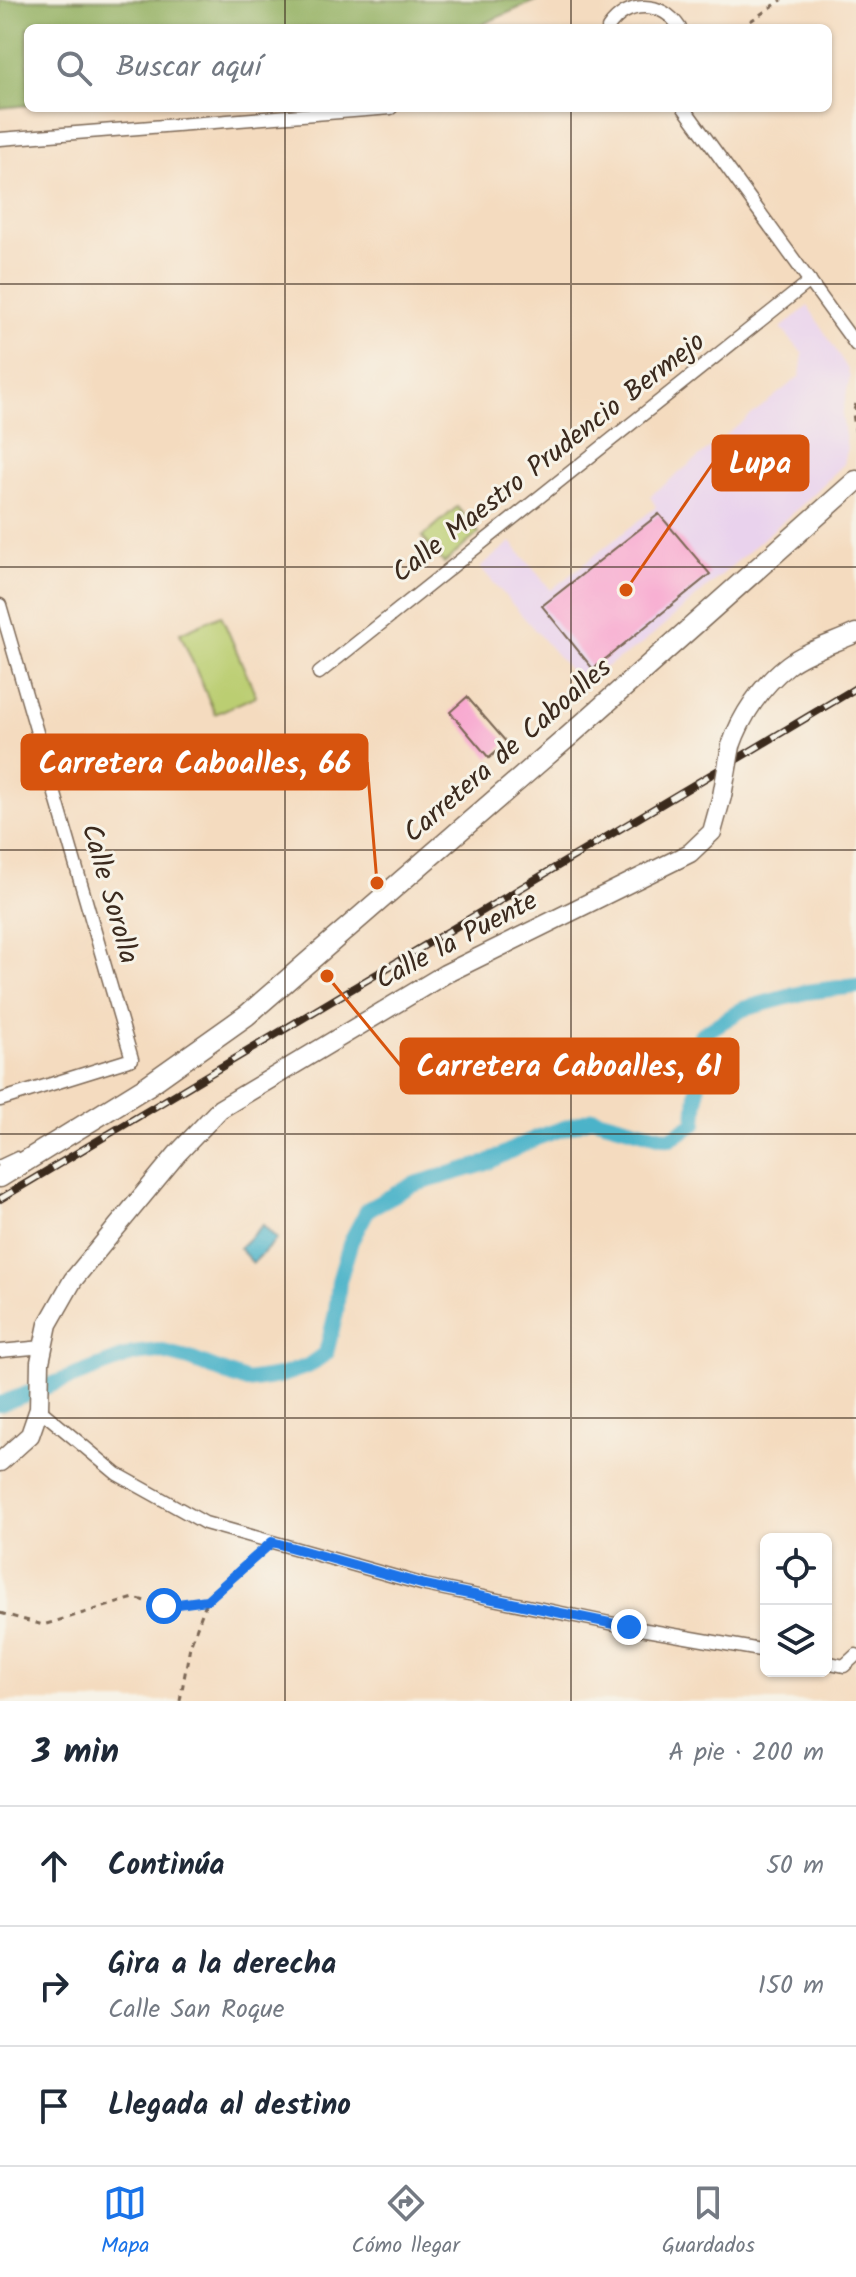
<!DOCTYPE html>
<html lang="es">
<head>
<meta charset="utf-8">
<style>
  body { margin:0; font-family:Kalam,sans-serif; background:#f6f6f7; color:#1f2937 }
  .controls { position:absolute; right:24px; bottom:24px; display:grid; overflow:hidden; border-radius:12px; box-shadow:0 2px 6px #0004 }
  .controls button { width:72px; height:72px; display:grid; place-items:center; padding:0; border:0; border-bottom:2px solid #e0e1e3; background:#fff; color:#1f2937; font:40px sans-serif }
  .stop { position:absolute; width:24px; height:24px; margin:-18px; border:6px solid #1a73e8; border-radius:50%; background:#fff }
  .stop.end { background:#1a73e8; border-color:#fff; box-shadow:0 2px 8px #0008 }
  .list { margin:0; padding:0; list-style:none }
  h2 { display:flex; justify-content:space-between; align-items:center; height:104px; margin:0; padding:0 32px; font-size:34px }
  h2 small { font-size:26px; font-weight:400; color:#747a83 }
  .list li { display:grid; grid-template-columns:52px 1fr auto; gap:24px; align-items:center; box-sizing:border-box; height:120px; padding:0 32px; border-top:2px solid #e0e1e3 }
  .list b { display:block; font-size:30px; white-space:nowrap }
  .list p { margin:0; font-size:26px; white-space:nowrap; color:#747a83 }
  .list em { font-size:26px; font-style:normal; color:#747a83 }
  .icon { flex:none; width:44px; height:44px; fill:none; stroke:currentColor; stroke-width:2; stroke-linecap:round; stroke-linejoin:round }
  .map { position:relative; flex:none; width:856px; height:1701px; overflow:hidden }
  .search { position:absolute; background:#fff; box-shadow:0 2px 6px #0004; left:24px; right:24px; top:24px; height:88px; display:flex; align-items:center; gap:20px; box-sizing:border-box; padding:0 28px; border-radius:12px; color:#747a83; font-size:30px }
  .sheet { height:464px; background:#fff }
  nav { display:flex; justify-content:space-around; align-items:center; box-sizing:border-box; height:112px; border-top:2px solid #e0e1e3; background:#fff; font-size:22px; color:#747a83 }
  nav a { display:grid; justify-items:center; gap:4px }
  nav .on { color:#1a73e8 }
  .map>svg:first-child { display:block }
  .built { fill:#e9d2ed }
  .green { fill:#bbce72; stroke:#7b7c48; stroke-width:2 }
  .forest { fill:#94b164; stroke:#686e41; stroke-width:2 }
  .water { fill:#4bb3c9; stroke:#436e74; stroke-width:2 }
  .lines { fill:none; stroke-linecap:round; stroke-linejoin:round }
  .canal { stroke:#4bb3c9; stroke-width:16 }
  .building { fill:#f8a5cf }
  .lane-casing { stroke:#7c6856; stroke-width:9 }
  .street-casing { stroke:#7c6856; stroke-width:15 }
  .secondary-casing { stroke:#7c6856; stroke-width:21 }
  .primary-casing { stroke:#7c6856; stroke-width:23 }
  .path { stroke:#7c6856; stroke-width:3; stroke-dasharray:6 6; stroke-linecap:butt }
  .lane { stroke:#fff; stroke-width:6 }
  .street { stroke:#fff; stroke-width:12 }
  .secondary { stroke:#fff; stroke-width:18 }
  .primary { stroke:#fff; stroke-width:20 }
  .rail-casing { stroke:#3b2a1e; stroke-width:8 }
  .rail { stroke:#f7f3e8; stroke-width:5; stroke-dasharray:15; stroke-linecap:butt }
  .secondary-bridge-casing { stroke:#7c6856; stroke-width:21; stroke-linecap:butt }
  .secondary-bridge { stroke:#fff; stroke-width:18 }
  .route { stroke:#1a73e8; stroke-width:10 }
  .grid { fill:none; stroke:#3b2a1e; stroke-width:2; stroke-opacity:0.55 }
  .labels { text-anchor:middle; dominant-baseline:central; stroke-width:6; stroke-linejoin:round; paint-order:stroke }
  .street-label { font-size:28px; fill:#3b2a1e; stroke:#f7f3e8 }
  .leader { fill:none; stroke:#d7540e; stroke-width:3 }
  .callout-dot { fill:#d7540e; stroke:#f7f3e8; stroke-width:3 }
  .callout { fill:#d7540e; stroke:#d7540e; stroke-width:3 }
  .callout-label { font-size:30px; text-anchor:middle; font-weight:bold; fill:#fff }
</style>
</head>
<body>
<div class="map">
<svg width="856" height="1701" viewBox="0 0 856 1701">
  <rect width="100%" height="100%" fill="#f7f3e8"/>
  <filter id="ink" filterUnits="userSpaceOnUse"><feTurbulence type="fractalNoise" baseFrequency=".0125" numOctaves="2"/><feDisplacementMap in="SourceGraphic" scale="16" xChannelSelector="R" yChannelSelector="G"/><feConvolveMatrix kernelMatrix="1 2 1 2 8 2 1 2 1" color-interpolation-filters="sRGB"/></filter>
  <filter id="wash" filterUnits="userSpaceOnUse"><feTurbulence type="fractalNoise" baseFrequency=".006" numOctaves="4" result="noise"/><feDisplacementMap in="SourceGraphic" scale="32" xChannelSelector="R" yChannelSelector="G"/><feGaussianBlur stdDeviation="1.8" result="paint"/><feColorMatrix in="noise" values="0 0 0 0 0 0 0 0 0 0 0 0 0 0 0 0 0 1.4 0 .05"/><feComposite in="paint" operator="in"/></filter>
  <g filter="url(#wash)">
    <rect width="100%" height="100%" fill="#f4dbbf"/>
    <!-- built -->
    <path class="built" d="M808,306L847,368L850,377L842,415L847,449L844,464L804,503L642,644L581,683L480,567L511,542L551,590L656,507L650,496L800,376L803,354L781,328Z"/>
    <!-- green -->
    <g class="green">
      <path d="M457,507L479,533L444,563L422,537Z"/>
      <path d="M221,615L256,696L215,714L180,633Z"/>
    </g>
    <!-- forest -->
    <path class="forest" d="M0,0H537L474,28H28V105L0,108Z"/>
    <!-- water -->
    <path class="water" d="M263,1225L277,1239L253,1263L239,1248Z"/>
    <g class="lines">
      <!-- canal -->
      <path class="canal" d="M0,1404L133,1354L159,1351L190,1359L247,1381L279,1376L308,1366L326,1353L336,1313L339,1281L351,1241L368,1209L412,1185L484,1164L536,1138L593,1118L670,1139L695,1123L701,1035L743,1009L806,992L856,986"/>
    </g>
    <g id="blocks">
      <!-- building -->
      <g class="building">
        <path d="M659,514L710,574L593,669L542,606Z"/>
        <path d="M467,697L507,743L489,758L450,712Z"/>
      </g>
    </g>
  </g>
  <g filter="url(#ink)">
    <use href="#blocks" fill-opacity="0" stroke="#7c6856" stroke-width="2"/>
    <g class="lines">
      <!-- lane casing -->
      <g class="lane-casing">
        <path id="lane" d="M0,1163L17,1155"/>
      </g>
      <!-- street casing -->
      <g class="street-casing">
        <g id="street">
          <path d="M608,28C627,0 662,0 680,28"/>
          <path d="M684,108L856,345"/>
          <path d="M0,139L391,108"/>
          <path d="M0,605L132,1059L0,1100"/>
          <path d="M319,673L810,281"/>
          <path d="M0,1351L43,1347"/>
          <path d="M39,1409L117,1474L205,1523L425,1585L629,1627L766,1651"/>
          <path d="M826,1662L844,1666L856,1655"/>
        </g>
      </g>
      <!-- secondary casing -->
      <g class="secondary-casing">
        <g id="secondary">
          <path d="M731,746C741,716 762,685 788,665C806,651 835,643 856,633"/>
          <path d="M0,1462L30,1435L39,1409L40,1362L48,1324L73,1280L177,1154L220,1109L445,974L690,853L712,832L722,796"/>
        </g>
      </g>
      <!-- primary casing -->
      <g class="primary-casing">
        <path id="primary" d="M0,1177L147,1086L247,1015L569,736L856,481"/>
      </g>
      <!-- path -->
      <g class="path">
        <path d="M740,28L782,0"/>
        <path d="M856,404L853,413L856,436"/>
        <path d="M0,1613L43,1625L134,1598L164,1606L207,1600"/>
        <path d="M180,1701L190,1646L207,1600L260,1552"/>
      </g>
      <!-- lane -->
      <use href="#lane" class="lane"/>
      <!-- street -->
      <use href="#street" class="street"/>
      <!-- secondary -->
      <use href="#secondary" class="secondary"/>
      <!-- primary -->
      <use href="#primary" class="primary"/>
      <!-- rail casing -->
      <g class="rail-casing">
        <path id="rail" d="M0,1199L856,688"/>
      </g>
      <!-- rail -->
      <use href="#rail" class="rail"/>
      <!-- secondary-bridge casing -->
      <g class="secondary-bridge-casing">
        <path id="secondary-bridge" d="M722,796L731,746"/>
      </g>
      <!-- secondary-bridge -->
      <use href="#secondary-bridge" class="secondary-bridge"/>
    </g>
  </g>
  <g class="lines" filter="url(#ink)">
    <!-- route -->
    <path class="route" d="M164,1606L207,1600L272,1542L425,1585L629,1627"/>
  </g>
  <!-- grid -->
  <path class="grid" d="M285,0V28M571,0V28M285,108V1701M571,108V1701M0,284H856M0,567H856M0,850H856M0,1134H856M0,1418H856"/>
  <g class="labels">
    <!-- street labels -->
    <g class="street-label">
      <text transform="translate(549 458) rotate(-38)">Calle Maestro Prudencio Bermejo</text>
      <text transform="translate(508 751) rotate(-41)">Carretera de Caboalles</text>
      <text transform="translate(109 894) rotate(74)">Calle Sorolla</text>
      <text transform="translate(457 941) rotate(-28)">Calle la Puente</text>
    </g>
  </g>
  <!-- callouts -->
  <path class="leader" d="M626 590L713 463M377 883L367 762M327 976L401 1066"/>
  <g class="callout-dot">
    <circle cx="626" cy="590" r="8"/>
    <circle cx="377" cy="883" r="8"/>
    <circle cx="327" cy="976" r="8"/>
  </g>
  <g class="callout">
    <rect x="713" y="436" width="95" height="54" rx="8"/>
    <rect x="22" y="735" width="345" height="54" rx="8"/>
    <rect x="401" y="1039" width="337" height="54" rx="8"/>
  </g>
  <g class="callout-label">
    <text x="760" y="473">Lupa</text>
    <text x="195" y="773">Carretera Caboalles, 66</text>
    <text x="569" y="1076">Carretera Caboalles, 61</text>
  </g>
</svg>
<div class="controls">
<button><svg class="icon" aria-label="locate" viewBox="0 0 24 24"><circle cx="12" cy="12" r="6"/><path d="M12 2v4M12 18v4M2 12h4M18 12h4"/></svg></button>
<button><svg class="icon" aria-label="layers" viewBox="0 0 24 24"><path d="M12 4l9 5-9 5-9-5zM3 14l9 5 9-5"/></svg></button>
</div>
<div class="stop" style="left:164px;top:1606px"></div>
<div class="stop end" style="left:629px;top:1627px"></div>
<div class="search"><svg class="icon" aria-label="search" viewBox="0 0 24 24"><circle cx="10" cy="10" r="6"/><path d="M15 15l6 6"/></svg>Buscar aquí</div>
</div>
<section class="sheet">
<h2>3 min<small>A pie · 200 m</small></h2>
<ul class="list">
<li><svg class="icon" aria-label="ahead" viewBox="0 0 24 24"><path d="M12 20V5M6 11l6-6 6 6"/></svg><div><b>Continúa</b></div><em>50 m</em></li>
<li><svg class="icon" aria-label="right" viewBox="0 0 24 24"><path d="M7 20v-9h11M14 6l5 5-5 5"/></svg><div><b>Gira a la derecha</b><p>Calle San Roque</p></div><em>150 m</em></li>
<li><svg class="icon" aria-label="arrive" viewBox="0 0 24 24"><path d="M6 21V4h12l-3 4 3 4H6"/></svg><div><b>Llegada al destino</b></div></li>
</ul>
</section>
<nav>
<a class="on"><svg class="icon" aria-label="map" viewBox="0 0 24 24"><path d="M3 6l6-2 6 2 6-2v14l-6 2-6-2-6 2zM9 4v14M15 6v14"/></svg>Mapa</a>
<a><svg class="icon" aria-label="directions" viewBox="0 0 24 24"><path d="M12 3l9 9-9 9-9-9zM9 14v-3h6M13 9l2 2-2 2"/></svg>Cómo llegar</a>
<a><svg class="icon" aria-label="saved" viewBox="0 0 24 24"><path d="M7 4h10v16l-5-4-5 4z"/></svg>Guardados</a>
</nav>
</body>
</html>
